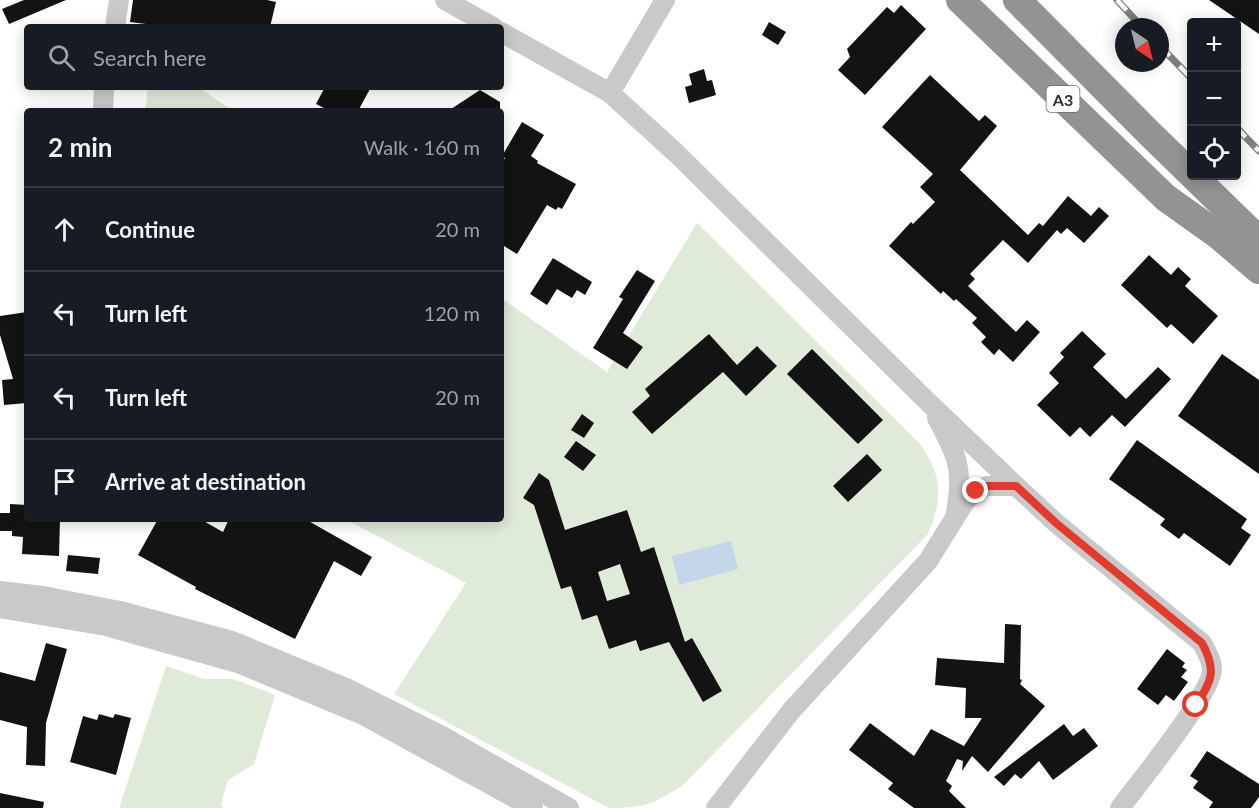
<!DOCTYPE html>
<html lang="en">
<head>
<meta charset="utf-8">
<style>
  body { margin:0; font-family:Lato,sans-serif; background:#242831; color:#f1f3f6 }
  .controls { position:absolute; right:18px; top:18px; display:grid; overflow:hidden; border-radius:6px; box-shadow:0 3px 15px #0003 }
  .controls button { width:54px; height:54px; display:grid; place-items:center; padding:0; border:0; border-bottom:2px solid #363941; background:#171b24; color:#f1f3f6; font:30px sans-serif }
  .compass { position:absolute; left:1115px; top:18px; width:54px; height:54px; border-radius:50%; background:#171b24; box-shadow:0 3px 15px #0003; rotate:145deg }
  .stop { position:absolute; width:18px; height:18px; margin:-14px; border:4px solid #e33a2e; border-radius:50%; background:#fff }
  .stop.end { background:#e33a2e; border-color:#fff; box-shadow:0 2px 6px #0008 }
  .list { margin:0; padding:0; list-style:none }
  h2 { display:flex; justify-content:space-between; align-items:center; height:78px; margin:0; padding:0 24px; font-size:26px }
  h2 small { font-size:20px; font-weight:400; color:#9ea1a6 }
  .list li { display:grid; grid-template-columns:39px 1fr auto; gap:18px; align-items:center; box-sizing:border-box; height:84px; padding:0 24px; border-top:2px solid #363941 }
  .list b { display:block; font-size:22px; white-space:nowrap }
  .list em { font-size:20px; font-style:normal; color:#9ea1a6 }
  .icon { flex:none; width:33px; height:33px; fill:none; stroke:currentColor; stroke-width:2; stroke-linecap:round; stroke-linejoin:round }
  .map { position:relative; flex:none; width:1259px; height:808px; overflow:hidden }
  .search { position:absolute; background:#171b24; box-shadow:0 3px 15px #0003; left:24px; top:24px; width:480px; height:66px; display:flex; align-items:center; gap:15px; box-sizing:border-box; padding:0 21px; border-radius:6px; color:#9ea1a6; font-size:22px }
  .panel { position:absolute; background:#171b24; box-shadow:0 3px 15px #0003; left:24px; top:108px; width:480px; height:414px; border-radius:6px }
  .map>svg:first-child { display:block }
  .green { fill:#e0ead9 }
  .water { fill:#c5d6ea }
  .building { fill:#131313; fill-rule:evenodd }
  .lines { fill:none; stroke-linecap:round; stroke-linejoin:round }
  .minor { stroke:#c9c9c9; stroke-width:20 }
  .highway { stroke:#939393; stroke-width:28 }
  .rail-casing { stroke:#818181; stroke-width:7 }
  .rail { stroke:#fff; stroke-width:4.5; stroke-dasharray:14; stroke-linecap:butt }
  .route { stroke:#e33a2e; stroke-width:8 }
  .labels { text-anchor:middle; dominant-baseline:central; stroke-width:6; stroke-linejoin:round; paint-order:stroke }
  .shield { fill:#fff; stroke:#6b6b6b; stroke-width:1.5 }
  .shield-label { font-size:16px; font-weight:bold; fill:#2c2c2c }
</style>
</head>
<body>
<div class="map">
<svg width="1259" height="808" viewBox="0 0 1259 808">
  <rect width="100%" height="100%" fill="#fff"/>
  <!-- green -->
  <g class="green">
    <path d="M148,87H198L233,111H145Z"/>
    <path d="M697,223L919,443C943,476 943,497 928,534L683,785C652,804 646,808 609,808L394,694L466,583L345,519H501V298L607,372Z"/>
    <path d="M166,666L204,679H233L275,695L254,764L228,780L221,804L223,808H119Z"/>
  </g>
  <!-- water -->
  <path class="water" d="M731,541L738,569L679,585L672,556Z"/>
  <!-- building -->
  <g class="building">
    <path d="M24,0H66L9,24L2,9Z"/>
    <path d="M133,0H267L276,2L270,27H170L130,22Z"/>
    <path d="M1209,0H1259V34Z"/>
    <path d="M901,5L926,29L865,95L838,70L850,57L847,49L887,7L894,13Z"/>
    <path d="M769,22L786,32L778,45L762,35Z"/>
    <path d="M704,69L707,81L712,80L716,95L689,103L685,87L692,85L689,74Z"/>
    <path d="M930,75L979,121L985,115L997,126L960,170L1028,235L1039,223L1043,226L1068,196L1091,216L1099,207L1109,216L1084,243L1067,228L1061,234L1057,230L1028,263L1003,240L970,274L975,279L968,286L1016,332L1027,320L1040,332L1013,362L999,349L994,355L981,342L986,337L972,323L977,318L956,299L954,301L943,291L941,294L889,246L911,222L913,224L935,202L920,187L933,174L882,127Z"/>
    <path d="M325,87H371L358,111H330L316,104Z"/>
    <path d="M480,90L500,102V111H448Z"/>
    <path d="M522,122L544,135L531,156L538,161L537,163L576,184L562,209L558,207L556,210L547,205L517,254L501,244V165L505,158L502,156Z"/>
    <path d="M1149,255L1171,275L1178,267L1191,279L1185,286L1218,316L1193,344L1171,324L1167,328L1121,285Z"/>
    <path d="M553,258L592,282L585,295L577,290L572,298L557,289L547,305L530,294Z"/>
    <path d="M637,270L655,281L623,333L643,347L627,369L593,348L623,299L619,297Z"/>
    <path d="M27,312V403L4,405L2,380L13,379L0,335V316Z"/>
    <path d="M1082,331L1106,354L1093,367L1126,399L1158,367L1171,379L1125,427L1112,415L1090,437L1080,427L1070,437L1037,405L1059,383L1049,373L1064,357L1060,353Z"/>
    <path d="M709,334L737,365L757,346L777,366L746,396L723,372L652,434L632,412L650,396L645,389Z"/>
    <path d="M812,349L883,420L858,444L787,374Z"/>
    <path d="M1222,354L1259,380V474L1178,416Z"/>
    <path d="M582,414L594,423L584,438L571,430Z"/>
    <path d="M1137,440L1247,519L1241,528L1251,535L1230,566L1184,533L1179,539L1160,525L1165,519L1109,479Z"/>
    <path d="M576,441L596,455L583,471L564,457Z"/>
    <path d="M867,454L882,470L848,502L833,486Z"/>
    <path d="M539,473L549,480L565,530L627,510L641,552L654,547L685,642L692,638L722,691L703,702L669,642L640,651L636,640L609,649L597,615L582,620L571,586L561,589L534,505L523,498ZM620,564L630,594L607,601L598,572Z"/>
    <path d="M10,504L27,505V519H60L59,556L22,554L23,537L12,536V531H0V513H10Z"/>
    <path d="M158,519H200L223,532L229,519H305L372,557L361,576L334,561L295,639L195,589L196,587L138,555Z"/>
    <path d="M68,555L100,558L98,574L66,571Z"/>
    <path d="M1005,624L1021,625L1020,679L1022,680L1020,684L1045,706L988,772L972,756L962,771L963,761L957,759L946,781L952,786L949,791L966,808H914L888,789L893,783L849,750L870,723L914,756L931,729L964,746L982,718H965L966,688L935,685L937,658L1004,663Z"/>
    <path d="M46,643L67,649L46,723L45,766L26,765L27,727L0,720V672L35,681Z"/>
    <path d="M1167,649L1185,663L1182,667L1187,670L1181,677L1188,682L1174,701L1166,695L1158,705L1137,689Z"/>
    <path d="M99,714L113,718L115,714L131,718L116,775L70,762L83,716L97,720Z"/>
    <path d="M1064,724L1073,736L1084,728L1098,746L1053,780L1039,761L1021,779L1015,774L1004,786L994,777Z"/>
    <path d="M1207,751L1259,784V797L1251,808H1209L1213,802L1193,788L1198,781L1190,776Z"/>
    <path d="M0,793L44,802L43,808H0Z"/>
  </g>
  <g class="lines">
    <!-- minor -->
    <g class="minor">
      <path d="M445,0L493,27"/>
      <path d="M115,27L119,0"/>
      <path d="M501,32L610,93L676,153L928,402L1016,486L1056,523L1202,643C1206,651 1212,660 1212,669C1213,692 1138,784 1120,808"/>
      <path d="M610,93L665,0"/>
      <path d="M103,111L104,87"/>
      <path d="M937,418C957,455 964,469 956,512"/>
      <path d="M0,591L43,596L120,611L232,641L346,688L442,736L569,808"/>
      <path d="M0,608L106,626L238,663L363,715L533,808"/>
      <path d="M716,808L791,711L928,561L966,500L976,491L987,486H1016"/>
    </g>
    <!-- highway -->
    <g class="highway">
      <path d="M960,0L1166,198L1218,235L1259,270"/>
      <path d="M1017,0L1148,132L1259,240"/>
    </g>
    <!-- rail casing -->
    <g class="rail-casing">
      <g id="rail">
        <path d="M1117,0L1142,27"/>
        <path d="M1160,46L1192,79"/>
        <path d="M1236,127L1259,151"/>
      </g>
    </g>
    <!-- rail -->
    <use href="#rail" class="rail"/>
  </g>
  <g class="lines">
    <!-- route -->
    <path class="route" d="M976,491L987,486H1016L1056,523L1202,643C1217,671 1212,680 1196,705"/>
  </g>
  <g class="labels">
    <!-- shield labels -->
    <rect class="shield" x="1046.5" y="86" width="33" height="26" rx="4.5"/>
    <g class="shield-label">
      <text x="1063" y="99">A3</text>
    </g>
  </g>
</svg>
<div class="controls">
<button>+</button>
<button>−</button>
<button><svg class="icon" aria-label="locate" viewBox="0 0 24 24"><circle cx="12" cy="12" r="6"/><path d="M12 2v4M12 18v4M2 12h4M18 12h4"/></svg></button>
</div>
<svg class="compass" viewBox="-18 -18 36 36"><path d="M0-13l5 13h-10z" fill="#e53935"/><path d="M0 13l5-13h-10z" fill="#9ea1a6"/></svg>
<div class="stop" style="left:1196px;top:705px"></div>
<div class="stop end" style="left:976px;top:491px"></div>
<div class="search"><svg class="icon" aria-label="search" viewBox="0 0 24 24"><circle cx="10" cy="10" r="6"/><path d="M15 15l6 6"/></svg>Search here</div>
<section class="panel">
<h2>2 min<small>Walk · 160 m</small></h2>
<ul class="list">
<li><svg class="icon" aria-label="ahead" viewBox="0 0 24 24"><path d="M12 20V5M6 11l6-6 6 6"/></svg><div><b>Continue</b></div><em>20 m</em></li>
<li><svg class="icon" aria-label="left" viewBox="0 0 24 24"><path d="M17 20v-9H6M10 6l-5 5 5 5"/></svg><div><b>Turn left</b></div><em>120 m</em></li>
<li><svg class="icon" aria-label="left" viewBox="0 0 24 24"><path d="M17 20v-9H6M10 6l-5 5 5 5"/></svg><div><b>Turn left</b></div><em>20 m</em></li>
<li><svg class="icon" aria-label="arrive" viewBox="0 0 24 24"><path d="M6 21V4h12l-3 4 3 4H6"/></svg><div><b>Arrive at destination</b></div></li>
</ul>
</section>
</div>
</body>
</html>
